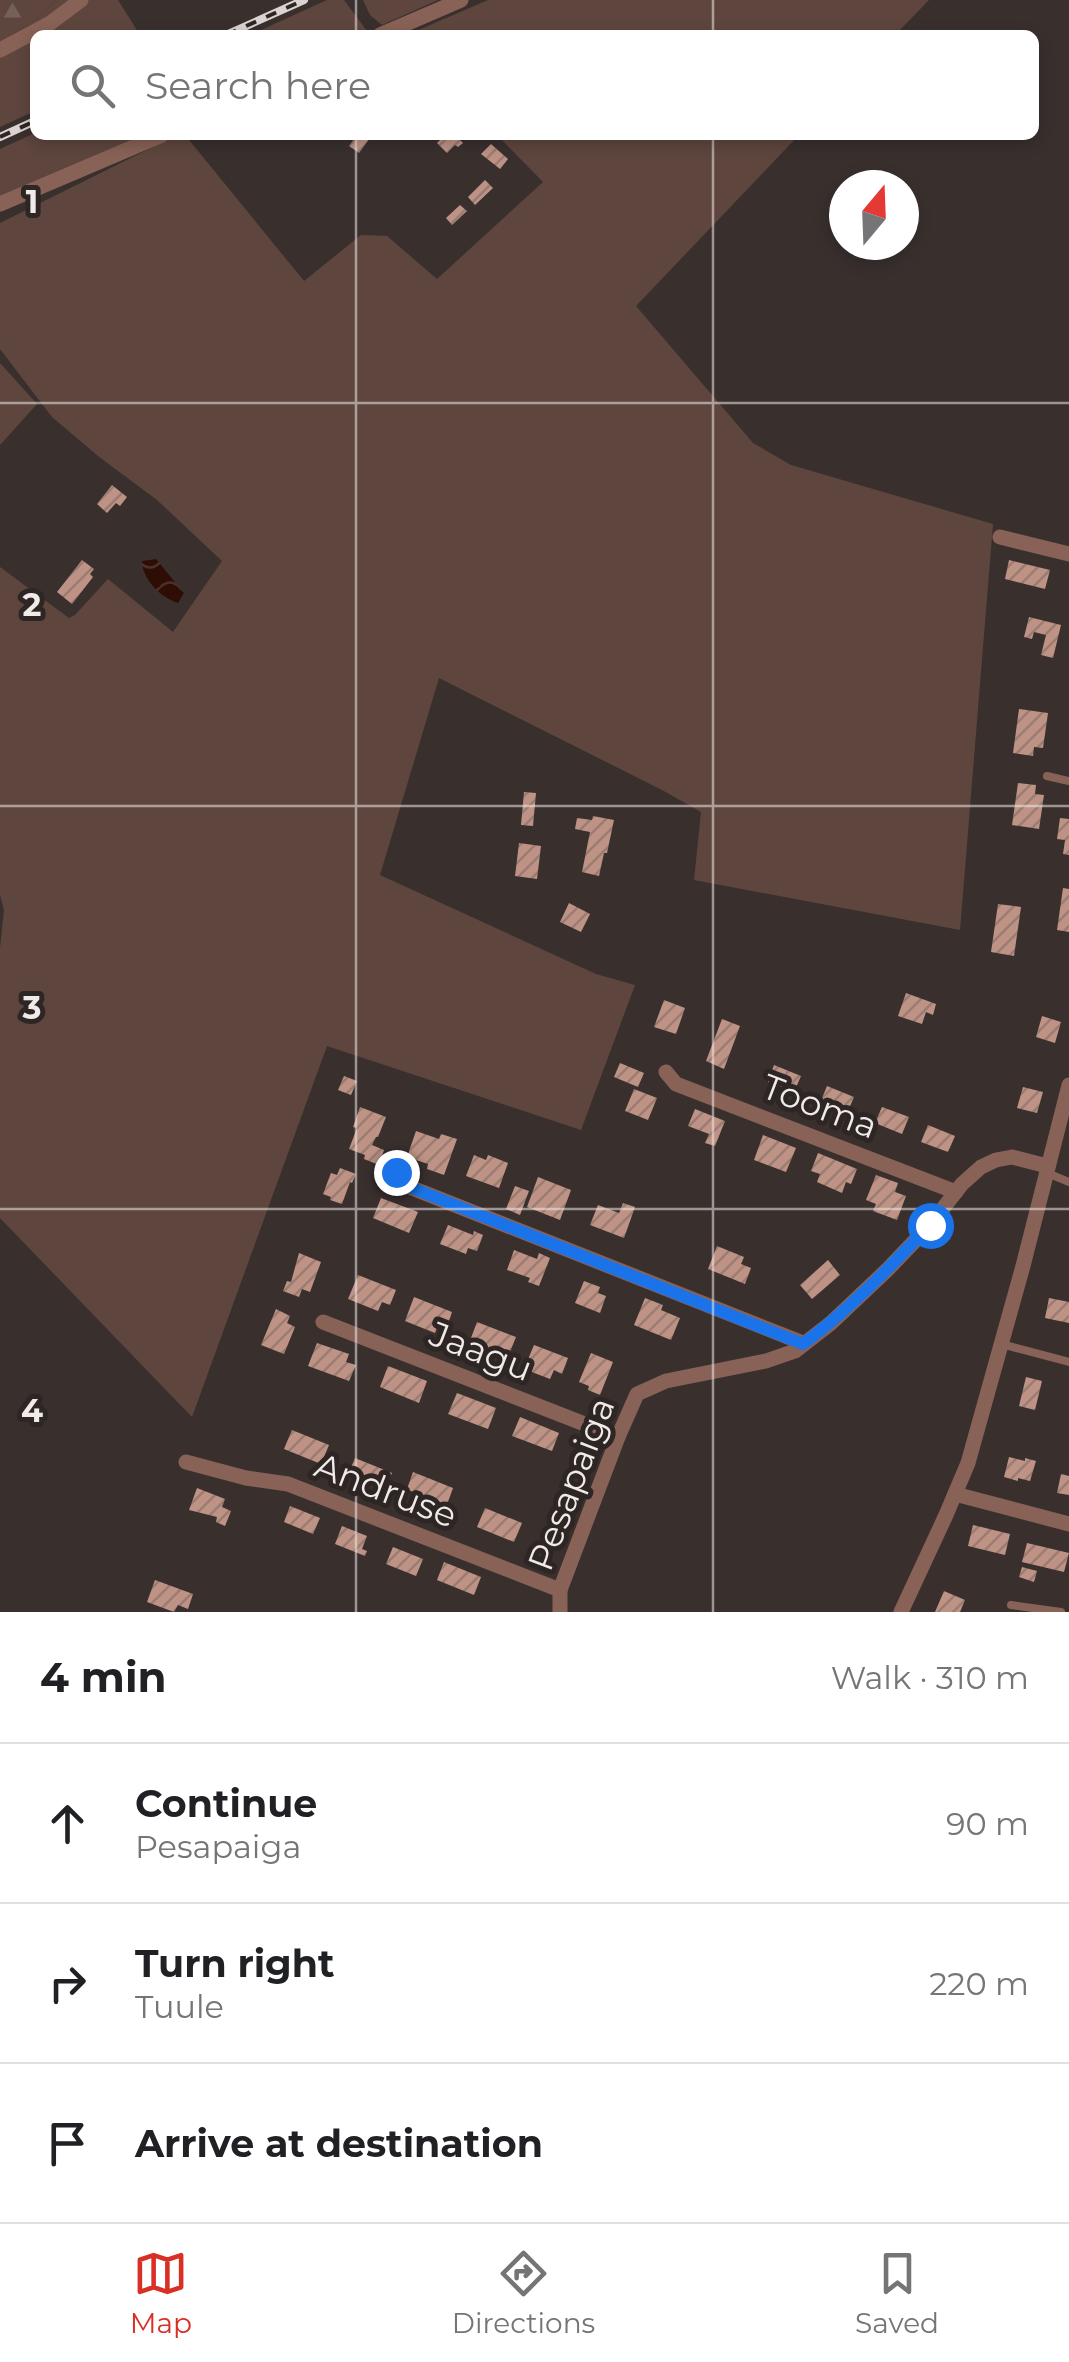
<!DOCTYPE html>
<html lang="en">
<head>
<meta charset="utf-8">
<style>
  body { margin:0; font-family:Montserrat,sans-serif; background:#f6f6f6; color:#202124 }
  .compass { position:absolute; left:829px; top:170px; width:90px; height:90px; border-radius:50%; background:#fff; box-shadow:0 5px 15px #0003; rotate:19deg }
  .stop { position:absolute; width:30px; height:30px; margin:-22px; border:8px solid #1a73e8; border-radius:50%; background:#fff }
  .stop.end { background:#1a73e8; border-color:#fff; box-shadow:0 2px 10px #0008 }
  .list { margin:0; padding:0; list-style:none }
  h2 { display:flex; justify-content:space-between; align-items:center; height:130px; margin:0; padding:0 40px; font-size:42px }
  h2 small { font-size:32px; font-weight:400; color:#757577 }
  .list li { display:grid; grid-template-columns:65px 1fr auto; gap:30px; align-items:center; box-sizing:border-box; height:160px; padding:0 40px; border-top:2px solid #e0e0e0 }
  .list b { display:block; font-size:38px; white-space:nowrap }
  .list p { margin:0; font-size:32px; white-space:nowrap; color:#757577 }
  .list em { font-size:32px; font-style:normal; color:#757577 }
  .icon { flex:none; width:55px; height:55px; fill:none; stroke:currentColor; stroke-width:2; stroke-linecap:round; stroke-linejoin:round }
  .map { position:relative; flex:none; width:1069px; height:1612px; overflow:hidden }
  .search { position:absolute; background:#fff; box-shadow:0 5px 15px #0003; left:30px; right:30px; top:30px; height:110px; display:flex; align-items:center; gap:25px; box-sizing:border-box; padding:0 35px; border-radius:15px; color:#757577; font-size:38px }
  .sheet { height:610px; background:#fff }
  nav { display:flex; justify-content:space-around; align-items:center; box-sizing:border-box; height:140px; border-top:2px solid #e0e0e0; background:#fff; font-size:28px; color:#757577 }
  nav a { display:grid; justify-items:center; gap:5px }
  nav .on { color:#d93025 }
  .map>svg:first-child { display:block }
  .green { fill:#5e463e }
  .forest { fill:url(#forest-firs) }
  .water { fill:url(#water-waves) }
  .building { fill:url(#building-hatch) }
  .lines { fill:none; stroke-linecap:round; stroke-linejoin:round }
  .lane { stroke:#886257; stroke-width:8 }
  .street { stroke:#886257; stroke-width:15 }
  .rail-casing { stroke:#dad3d1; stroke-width:8 }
  .rail { stroke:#2e2624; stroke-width:4; stroke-dasharray:11; stroke-linecap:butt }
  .route { stroke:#1a73e8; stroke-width:12 }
  .grid { fill:none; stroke:#f0eae8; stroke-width:2.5; stroke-opacity:0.55 }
  .labels { text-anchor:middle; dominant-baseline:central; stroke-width:10; stroke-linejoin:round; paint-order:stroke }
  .street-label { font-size:35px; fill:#f0eae8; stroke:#2e2624 }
  .grid-label { font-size:32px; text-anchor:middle; font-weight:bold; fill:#f0eae8; stroke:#2e2624; stroke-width:10; stroke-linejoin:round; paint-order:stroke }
</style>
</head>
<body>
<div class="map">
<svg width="1069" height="1612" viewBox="0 0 1069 1612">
  <defs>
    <pattern id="forest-firs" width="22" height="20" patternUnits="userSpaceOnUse" patternTransform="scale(2.5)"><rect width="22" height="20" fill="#5e463e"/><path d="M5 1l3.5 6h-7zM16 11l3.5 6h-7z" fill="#75615a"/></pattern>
    <pattern id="water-waves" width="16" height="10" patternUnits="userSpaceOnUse" patternTransform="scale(2.5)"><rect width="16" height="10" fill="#2e0d04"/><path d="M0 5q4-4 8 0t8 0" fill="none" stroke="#4d3029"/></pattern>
    <pattern id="building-hatch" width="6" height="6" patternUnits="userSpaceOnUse" patternTransform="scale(2.5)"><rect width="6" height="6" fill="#be9385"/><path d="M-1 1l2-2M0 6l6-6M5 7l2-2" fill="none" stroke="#9b7c72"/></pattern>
  </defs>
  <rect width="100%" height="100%" fill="#39302e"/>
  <!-- green -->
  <g class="green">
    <path d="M56,0H118L140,35H35V111L0,127V44L36,19Z"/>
    <path d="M327,0H344L367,31L359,35H250Z"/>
    <path d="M363,0H438L382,25L370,15Z"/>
    <path d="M488,0H929L895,35H407Z"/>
    <path d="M35,133V135H147L0,200V149Z"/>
    <path d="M177,135H185L304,281L361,235L387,236L437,279L543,182L497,135H799L636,306L753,443L791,465L993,524L960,930L694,880L701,812L662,790L439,678L380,875L596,974L635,985L581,1130L327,1046L192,1417L0,1218V948L4,910L0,895V567L69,618L75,615L108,579L173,632L222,561L157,500L98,456L52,417L0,349V223Z"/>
    <path d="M0,363L37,404L0,445Z"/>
  </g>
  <!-- forest -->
  <path class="forest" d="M0,0H56L36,19L0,44Z"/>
  <!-- water -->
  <path class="water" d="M156,559L184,593L178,603C161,598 142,579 142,561Z"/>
  <!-- building -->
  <g class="building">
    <path d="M357,135H364L370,138L359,153L349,146Z"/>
    <path d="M445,135H463L459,139L463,143L458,147L455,145L447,153L437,143Z"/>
    <path d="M491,144L508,159L500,169L481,154Z"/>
    <path d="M485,180L493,188L475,205L468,197Z"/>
    <path d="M460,205L467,211L452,225L446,218Z"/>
    <path d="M112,485L127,497L120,506L116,503L107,513L97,504Z"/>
    <path d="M82,560L94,569L90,574L93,577L72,604L57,592Z"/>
    <path d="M1009,560L1050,570L1045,589L1005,579Z"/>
    <path d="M1029,617L1061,625L1053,658L1041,655L1046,635L1034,632L1032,639L1024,637Z"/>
    <path d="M1019,709L1048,713L1043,748L1034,747L1033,756L1013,753Z"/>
    <path d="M1018,783L1036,785L1035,794L1044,795L1039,829L1012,825Z"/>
    <path d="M524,792L536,793L533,826L521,825Z"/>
    <path d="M593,816L614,820L607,853H604L599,876L582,872L590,832L575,829L577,818L592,820Z"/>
    <path d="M1060,818L1069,819V855L1063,854L1065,840L1057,839Z"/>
    <path d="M519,843L541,846L537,879L515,876Z"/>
    <path d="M1063,888L1069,889V932L1057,930Z"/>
    <path d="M569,903L590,914L581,932L560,922Z"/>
    <path d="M998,904L1021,907L1014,956L991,952Z"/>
    <path d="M906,993L936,1004L933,1015L926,1012L922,1024L898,1016Z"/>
    <path d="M664,1000L685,1008L676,1034L654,1027Z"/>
    <path d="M1042,1016L1061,1022L1055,1043L1036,1037Z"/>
    <path d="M722,1019L740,1026L724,1069L706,1061Z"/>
    <path d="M620,1063L644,1073L638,1087L614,1077Z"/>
    <path d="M774,1065L801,1076L794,1092L768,1082Z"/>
    <path d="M344,1076L357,1081L351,1095L338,1090Z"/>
    <path d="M827,1086L854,1097L847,1113L820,1103Z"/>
    <path d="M1023,1087L1043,1092L1037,1113L1017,1108Z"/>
    <path d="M634,1089L657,1098L648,1120L625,1111Z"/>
    <path d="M360,1107L386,1117L378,1137H376L372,1145L384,1150L379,1165L364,1159L365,1155L349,1149L357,1128L353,1127Z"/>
    <path d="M882,1107L909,1117L902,1134L875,1123Z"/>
    <path d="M695,1109L725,1121L715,1146L705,1143L709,1134L688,1126Z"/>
    <path d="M928,1125L955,1136L948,1152L921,1142Z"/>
    <path d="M416,1131L439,1139L441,1134L457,1139L444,1175L427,1169L428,1164L407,1157Z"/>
    <path d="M763,1135L796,1148L786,1172L754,1160Z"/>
    <path d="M818,1153L857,1169L851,1184L846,1182L842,1193L817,1182L820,1174L811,1171Z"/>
    <path d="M474,1155L486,1160L488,1155L508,1163L499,1188L466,1176Z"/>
    <path d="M340,1168L356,1174L352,1183L350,1182L342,1204L330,1200L331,1197L323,1194L331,1173L337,1175Z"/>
    <path d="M876,1175L898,1183L895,1192L906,1196L897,1220L873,1211L876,1204L866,1200Z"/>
    <path d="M538,1177L571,1190L560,1220L527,1207Z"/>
    <path d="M515,1186L529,1191L520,1215L506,1209Z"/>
    <path d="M381,1198L418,1212L409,1233L373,1218Z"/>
    <path d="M623,1203L635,1207L624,1238L590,1225L598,1205L619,1213Z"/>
    <path d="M448,1225L473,1235L474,1231L483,1235L477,1251L468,1248L466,1254L440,1244Z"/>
    <path d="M717,1246L744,1257L741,1264L751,1268L745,1284L708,1269Z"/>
    <path d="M514,1250L537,1259L539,1253L550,1258L539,1286L528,1282L530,1278L507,1270Z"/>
    <path d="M299,1253L321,1262L310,1292L302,1289L299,1297L283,1291L287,1281L291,1282Z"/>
    <path d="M828,1260L840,1275L812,1299L800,1285Z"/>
    <path d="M358,1275L396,1290L390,1305L382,1302L378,1311L348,1299Z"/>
    <path d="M584,1281L600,1287L598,1293L606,1296L600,1313L575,1303Z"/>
    <path d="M414,1297L452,1312L447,1327L438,1324L435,1333L405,1321Z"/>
    <path d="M645,1298L663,1305L661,1310L680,1318L671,1340L634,1325Z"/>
    <path d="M1049,1298L1069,1302V1323L1045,1318Z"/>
    <path d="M276,1309L290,1316L287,1323L295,1327L284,1354L261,1345Z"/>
    <path d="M477,1322L516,1337L510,1352L502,1349L498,1358L468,1346Z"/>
    <path d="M317,1343L349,1354L346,1362L356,1365L349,1381L308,1366Z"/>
    <path d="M534,1345L568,1358L562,1374L554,1370L550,1379L524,1369Z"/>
    <path d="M591,1353L613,1362L600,1395L588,1390L589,1386L579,1382Z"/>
    <path d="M388,1366L427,1381L419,1403L380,1387Z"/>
    <path d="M1026,1377L1042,1381L1035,1410L1019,1406Z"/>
    <path d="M457,1393L496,1408L488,1429L448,1414Z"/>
    <path d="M520,1417L559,1433L552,1451L512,1436Z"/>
    <path d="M292,1430L329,1445L321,1464L284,1449Z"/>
    <path d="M1009,1457L1025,1461V1458L1036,1461L1030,1481L1018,1478V1481L1004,1477Z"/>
    <path d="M355,1458L392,1473L386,1487L349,1472Z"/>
    <path d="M413,1472L453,1488L444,1513L412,1501L415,1493L407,1489Z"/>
    <path d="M1061,1474L1069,1476V1495L1057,1493Z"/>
    <path d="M197,1488L225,1499L222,1507L231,1511L225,1526L216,1522L217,1517L189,1510Z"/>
    <path d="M290,1506L320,1518L313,1534L284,1522Z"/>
    <path d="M485,1508L522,1523L514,1542L477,1527Z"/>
    <path d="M973,1525L1010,1534L1005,1555L968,1546Z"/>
    <path d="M342,1526L367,1536L362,1549L367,1551L365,1556L335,1544Z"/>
    <path d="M1027,1543L1069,1553L1064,1572L1022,1562Z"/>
    <path d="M393,1547L423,1559L416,1576L386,1564Z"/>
    <path d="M444,1562L481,1577L474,1595L437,1580Z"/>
    <path d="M1022,1567L1037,1571L1034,1582L1019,1577Z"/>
    <path d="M155,1580L193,1594L188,1609L178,1605L174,1612L147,1602Z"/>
    <path d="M944,1591L965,1600L960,1612H935Z"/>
  </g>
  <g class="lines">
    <!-- lane -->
    <g class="lane">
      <path d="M1047,776L1069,781"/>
      <path d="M1045,1172L1069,1182"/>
      <path d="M1001,1344L1069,1362"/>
      <path d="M1011,1605L1061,1612"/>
    </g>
    <!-- street -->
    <g class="street">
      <path d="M380,35L461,0"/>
      <path d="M0,50L49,24L81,0"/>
      <path d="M0,204L162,135"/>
      <path d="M1000,537L1069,554"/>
      <path d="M666,1072L676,1084L956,1192"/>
      <path d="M396,1171L402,1184L803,1343"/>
      <path d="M323,1322L618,1437"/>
      <path d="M186,1462L246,1478L288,1484L560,1590"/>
      <path d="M955,1494L1069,1524"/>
      <path d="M560,1612V1590L618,1437L637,1394L666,1381L766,1361L795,1351L831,1323L888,1269L930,1225L962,1184L981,1167L996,1160L1012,1157L1047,1166"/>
      <path d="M901,1612L946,1515L968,1463L1023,1266L1069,1085"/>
    </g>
    <!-- rail casing -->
    <g class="rail-casing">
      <g id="rail">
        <path d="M226,35L304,0"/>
        <path d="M0,137L35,121"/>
      </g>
    </g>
    <!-- rail -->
    <use href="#rail" class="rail"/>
  </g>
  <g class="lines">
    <!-- route -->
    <path class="route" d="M396,1172L402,1184L803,1344C850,1309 890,1267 930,1225"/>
  </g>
  <!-- grid -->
  <path class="grid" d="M356,0V35M713,0V35M356,135V1612M713,135V1612M0,403H1069M0,806H1069M0,1209H1069"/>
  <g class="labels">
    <!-- street labels -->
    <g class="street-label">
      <text transform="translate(820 1106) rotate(21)">Tooma</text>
      <text transform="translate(481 1351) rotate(21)">Jaagu</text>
      <text transform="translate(571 1484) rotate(-69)">Pesapaiga</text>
      <text transform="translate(386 1490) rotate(21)">Andruse</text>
    </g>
  </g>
  <g class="grid-label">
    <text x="32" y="213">1</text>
    <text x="32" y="616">2</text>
    <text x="32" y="1019">3</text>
    <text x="32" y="1422">4</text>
  </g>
</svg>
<svg class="compass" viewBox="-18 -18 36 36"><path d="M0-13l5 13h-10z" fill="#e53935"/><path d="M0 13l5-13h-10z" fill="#757577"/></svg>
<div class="stop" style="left:930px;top:1225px"></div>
<div class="stop end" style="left:396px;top:1172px"></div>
<div class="search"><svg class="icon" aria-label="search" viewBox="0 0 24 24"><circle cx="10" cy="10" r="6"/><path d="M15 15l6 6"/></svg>Search here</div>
</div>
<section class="sheet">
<h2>4 min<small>Walk · 310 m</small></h2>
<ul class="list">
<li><svg class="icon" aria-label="ahead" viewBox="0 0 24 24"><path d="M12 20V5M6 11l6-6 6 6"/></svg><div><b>Continue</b><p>Pesapaiga</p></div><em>90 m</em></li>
<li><svg class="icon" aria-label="right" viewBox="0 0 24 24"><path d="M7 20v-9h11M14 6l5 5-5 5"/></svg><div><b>Turn right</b><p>Tuule</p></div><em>220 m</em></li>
<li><svg class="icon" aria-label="arrive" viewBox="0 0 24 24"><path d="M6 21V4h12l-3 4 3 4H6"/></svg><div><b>Arrive at destination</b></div></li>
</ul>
</section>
<nav>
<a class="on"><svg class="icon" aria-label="map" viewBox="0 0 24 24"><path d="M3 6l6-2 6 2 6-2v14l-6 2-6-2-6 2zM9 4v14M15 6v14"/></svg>Map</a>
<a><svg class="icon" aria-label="directions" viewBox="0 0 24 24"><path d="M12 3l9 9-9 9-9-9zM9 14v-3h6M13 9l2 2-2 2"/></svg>Directions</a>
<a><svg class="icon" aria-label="saved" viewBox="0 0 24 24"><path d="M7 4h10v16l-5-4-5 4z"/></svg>Saved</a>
</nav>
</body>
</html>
